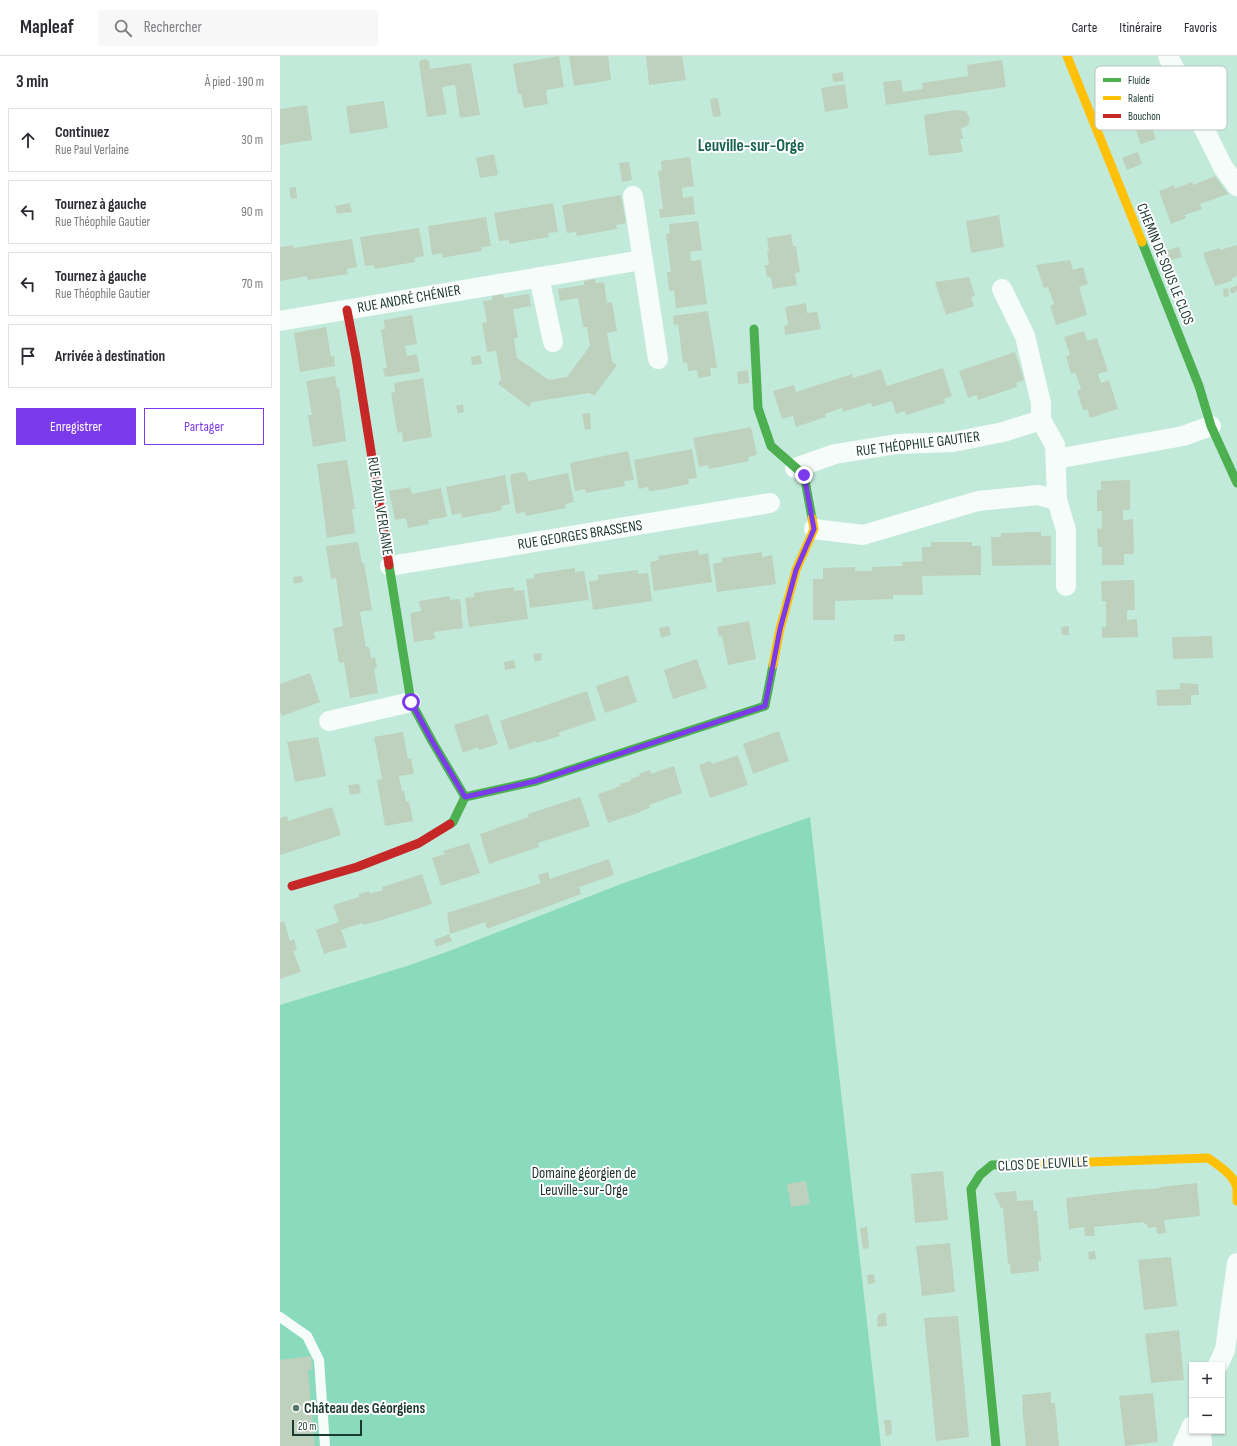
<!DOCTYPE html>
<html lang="fr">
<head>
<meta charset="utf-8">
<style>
  body { margin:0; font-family:"Sofia Sans Condensed",sans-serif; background:#f7f7f7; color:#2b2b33 }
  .controls { position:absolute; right:12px; bottom:12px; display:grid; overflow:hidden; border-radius:0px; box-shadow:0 1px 3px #0004 }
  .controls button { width:36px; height:36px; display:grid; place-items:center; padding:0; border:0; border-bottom:1px solid #e1e1e2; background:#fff; color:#2b2b33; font:20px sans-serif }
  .scale { position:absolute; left:12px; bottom:10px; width:70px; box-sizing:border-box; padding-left:4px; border:2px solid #1c392f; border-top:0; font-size:11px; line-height:14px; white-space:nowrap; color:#1c392f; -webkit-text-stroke:3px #fff; paint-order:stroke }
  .stop { position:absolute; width:12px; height:12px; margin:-9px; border:3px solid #7c3aed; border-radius:50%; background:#fff }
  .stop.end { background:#7c3aed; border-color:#fff; box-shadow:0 1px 4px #0008 }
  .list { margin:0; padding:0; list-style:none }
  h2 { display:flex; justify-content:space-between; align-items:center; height:52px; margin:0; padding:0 16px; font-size:17px }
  h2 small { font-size:13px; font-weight:400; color:#7c7c81 }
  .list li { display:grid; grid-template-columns:26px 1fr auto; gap:12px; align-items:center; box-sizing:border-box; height:64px; margin:0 8px 8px; padding:0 8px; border:1px solid #e1e1e2; border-radius:0px }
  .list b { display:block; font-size:15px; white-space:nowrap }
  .list p { margin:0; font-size:13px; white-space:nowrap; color:#7c7c81 }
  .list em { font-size:13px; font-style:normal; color:#7c7c81 }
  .actions { display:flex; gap:8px; padding:12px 16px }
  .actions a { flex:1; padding:9px 0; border:1px solid #7c3aed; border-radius:0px; text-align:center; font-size:14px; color:#7c3aed }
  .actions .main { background:#7c3aed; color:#fff }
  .icon { flex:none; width:22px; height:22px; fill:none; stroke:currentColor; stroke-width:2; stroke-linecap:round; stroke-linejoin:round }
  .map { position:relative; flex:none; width:957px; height:1390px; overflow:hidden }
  header { display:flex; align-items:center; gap:24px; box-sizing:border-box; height:56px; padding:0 20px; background:#fff; border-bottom:1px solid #e1e1e2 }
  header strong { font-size:19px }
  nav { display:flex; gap:22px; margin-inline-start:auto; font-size:14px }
  .search { width:280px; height:36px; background:#f7f7f7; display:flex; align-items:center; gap:10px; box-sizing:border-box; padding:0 14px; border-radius:0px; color:#7c7c81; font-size:15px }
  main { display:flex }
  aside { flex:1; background:#fff }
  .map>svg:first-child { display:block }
  .green { fill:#8adbbe }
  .building { fill:#bed1bd }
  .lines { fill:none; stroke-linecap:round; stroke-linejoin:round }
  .lane { stroke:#f6fcf9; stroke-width:10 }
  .street { stroke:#f6fcf9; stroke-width:20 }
  .fast { stroke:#4caf50; stroke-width:9 }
  .slow { stroke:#ffc107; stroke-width:9 }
  .jam { stroke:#c62828; stroke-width:9 }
  .route { stroke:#7c3aed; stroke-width:5 }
  .poi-dot { fill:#56776b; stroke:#fff; stroke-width:1.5 }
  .labels { text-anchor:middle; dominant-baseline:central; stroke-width:4; stroke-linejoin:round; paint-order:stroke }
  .street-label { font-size:15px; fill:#1c392f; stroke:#fff }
  .park-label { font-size:15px; fill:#192f27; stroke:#fff }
  .poi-label { font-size:15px; font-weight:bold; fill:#1c392f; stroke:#fff; text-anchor:start }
  .quarter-label { font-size:17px; font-weight:bold; fill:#18644e; stroke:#fff }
  .key { fill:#fff; stroke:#bbc4c1; stroke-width:1 }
  .key-label { font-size:11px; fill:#1c392f }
</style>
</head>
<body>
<header>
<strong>Mapleaf</strong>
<div class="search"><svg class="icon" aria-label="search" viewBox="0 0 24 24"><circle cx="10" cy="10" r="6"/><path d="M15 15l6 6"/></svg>Rechercher</div>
<nav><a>Carte</a><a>Itinéraire</a><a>Favoris</a></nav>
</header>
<main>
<aside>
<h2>3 min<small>À pied · 190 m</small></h2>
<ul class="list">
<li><svg class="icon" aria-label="ahead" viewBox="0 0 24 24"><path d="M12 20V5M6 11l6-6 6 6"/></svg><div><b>Continuez</b><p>Rue Paul Verlaine</p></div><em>30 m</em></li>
<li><svg class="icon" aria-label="left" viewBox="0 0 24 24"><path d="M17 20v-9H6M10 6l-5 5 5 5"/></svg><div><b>Tournez à gauche</b><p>Rue Théophile Gautier</p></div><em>90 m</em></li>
<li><svg class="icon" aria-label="left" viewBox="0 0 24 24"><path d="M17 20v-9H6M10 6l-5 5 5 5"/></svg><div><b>Tournez à gauche</b><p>Rue Théophile Gautier</p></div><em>70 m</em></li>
<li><svg class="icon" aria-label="arrive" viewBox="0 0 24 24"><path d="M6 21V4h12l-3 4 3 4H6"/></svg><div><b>Arrivée à destination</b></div></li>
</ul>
<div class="actions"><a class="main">Enregistrer</a><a>Partager</a></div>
</aside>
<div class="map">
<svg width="957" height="1390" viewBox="0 0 957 1390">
  <rect width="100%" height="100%" fill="#c2eada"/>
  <!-- green -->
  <path class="green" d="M530,761L601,1390H0V949L130,909L172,894L341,828Z"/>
  <!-- building -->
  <g class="building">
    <path d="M279,0L284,31L266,34L268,48L244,52L241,38H238L233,8Z"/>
    <path d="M289,0H328L331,24L294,30Z"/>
    <path d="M366,0H402L406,24L369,29Z"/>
    <path d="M146,3L149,5L150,13L191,7L200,59L180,62L175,29L162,31L167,58L147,61L139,7L141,4Z"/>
    <path d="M722,4L726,31L606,49L603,26L621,24L623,36L643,33L642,27L688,20L687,9Z"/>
    <path d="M857,12L866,40L893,31L902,57L871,69L876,83L861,88L836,20Z"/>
    <path d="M563,16L564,25L553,26L552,18Z"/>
    <path d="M565,28L568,52L545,56L541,32Z"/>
    <path d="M438,42L441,60L433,61L430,43Z"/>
    <path d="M104,45L108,72L70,78L66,50Z"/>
    <path d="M27,49L32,84L0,89V53Z"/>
    <path d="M676,54L686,55L690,63L688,69L681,73L683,83H680L683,96L649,100L644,59Z"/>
    <path d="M858,96L862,108L847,114L842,102Z"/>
    <path d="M214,98L218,119L200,122L196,102Z"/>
    <path d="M410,101L414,130L402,132L403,142L413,140L415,158L380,162L379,153H383L378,115L382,114L381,105Z"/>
    <path d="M349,106L352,124L342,126L339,107Z"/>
    <path d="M935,120L948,138L920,148L922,153L905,159L906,162L891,168L879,135L894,129L895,133L912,126L913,129Z"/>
    <path d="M16,131L17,142L11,143L9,132Z"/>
    <path d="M341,139L346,167L336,169L337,173L297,180L296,176L287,177L282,149Z"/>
    <path d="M70,147L72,156L57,158L55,150Z"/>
    <path d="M273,147L278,176L268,177L269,181L229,188V184L219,185L214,157Z"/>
    <path d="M719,159L724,191L691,197L686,165Z"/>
    <path d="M206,161L211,190L202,191V195L172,200L163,202L162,197L152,199L148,170Z"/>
    <path d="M418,165L422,194L410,196L411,205L421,204L427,248L396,252L394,234L389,235L387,216H391L386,178L390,177L389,168Z"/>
    <path d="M139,172L144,200L134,202L135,206L95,213L94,209L85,210L80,181Z"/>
    <path d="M511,178L513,190H516L520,216L515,217L517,229L493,233L491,221L487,222L485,209H489L487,195H489L487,182Z"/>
    <path d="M72,183L77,211L67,213L68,218L28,224L27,220L0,225V191L13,189V192Z"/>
    <path d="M957,189V220L951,223L952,225L935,230L923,197L939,192L940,194Z"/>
    <path d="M899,191L902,201L887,205L884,195Z"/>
    <path d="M790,204L793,214L803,211L808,228L799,231L807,259L776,269L770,250L774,248L768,231L764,232L756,209Z"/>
    <path d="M689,221L695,240L691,241L694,250L666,259L655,226Z"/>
    <path d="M315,223L316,227L324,226L327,247L332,246L337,275L327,277L332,305L337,309L314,340L309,337L252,346L249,351L218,328L221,323L216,295L207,296L202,267L207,266L203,245L212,244V240L223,238L224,242L249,238L251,250L233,253L238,282H234L237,302L269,324L287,321L310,290L307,271H303L298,242L280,245L278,233L304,229V225Z"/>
    <path d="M957,229V235L952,238L949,233Z"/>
    <path d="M948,232L949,240L944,241L943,233Z"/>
    <path d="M526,247L527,257L537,256L541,273L505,279L504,270L508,269L505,251Z"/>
    <path d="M428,255L437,312H430L431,320L418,322L417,314L408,315L407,306L403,307L398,268L394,269L393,260Z"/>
    <path d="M132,259L137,288L125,290L127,300L137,298L140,316L105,321L103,312H107L101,274L105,273L104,264Z"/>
    <path d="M46,271L51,301L54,300L55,310L20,316L14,277Z"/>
    <path d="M804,275L807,285L817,282L828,315L818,318L821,327L829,324L838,353L810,362L807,353L803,354L797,335L801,333L795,316L791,318L786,300L790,299L784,281Z"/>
    <path d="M735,296L744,324L736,327L737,331L698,344L697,339L688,342L679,315Z"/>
    <path d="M200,299L202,308L192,309L191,301Z"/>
    <path d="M663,312L672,340L664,343L665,347L626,359L625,355L616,358L612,345L592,351L591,347L563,356L562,352L545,358L546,361L516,371L513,360L502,363L493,335L514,329L516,336L572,318L573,322L601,313L607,330Z"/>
    <path d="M468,314L469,327L458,328L457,316Z"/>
    <path d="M55,320L57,333L59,332L66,385L33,391L28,359H32L26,325Z"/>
    <path d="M143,322L152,381L123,386L122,376L118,377L116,368L111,337L115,336L114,327Z"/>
    <path d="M183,348L184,356L178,357L176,350Z"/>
    <path d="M310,357L311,373L305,374L302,358Z"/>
    <path d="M471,371L477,399L468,401L469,405L429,413L428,409L419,411L413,382Z"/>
    <path d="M412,393L417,422L408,423L409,428L379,434L369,435L368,431L359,433L354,404Z"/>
    <path d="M348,395L354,424L344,425L345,430L306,437L305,433L295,435L290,407Z"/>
    <path d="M67,404L75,453H72L75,477L47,482L37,408Z"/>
    <path d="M243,416L247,418L248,425L288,417L294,446L285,448L286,452L246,460L245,456L236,458L230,421L232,418Z"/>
    <path d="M225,419L230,448L221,450L222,454L213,456L182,462L181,457L172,459L166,431Z"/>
    <path d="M850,424V454H843V464L853,463L854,498H844V509H822V491H818L817,472L822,473V455H817V434H821V425Z"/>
    <path d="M130,431L132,438L161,432L167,461L148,464L149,468L128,472L126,462L115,464L109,435Z"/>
    <path d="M752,476H761V480H771V509L712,510L711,481H721V477Z"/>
    <path d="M78,486L82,507H84L92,554L80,556L86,591H89L91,602L95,601L97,612L94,613L98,637L70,642L64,606L59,607L53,572L63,570L56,522L51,523L46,490Z"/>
    <path d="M651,486H692V490H701V519L642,520L643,539H613V543L555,545V564H533V523H543V512L575,511V515H592V511L622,510V506L642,505V491H651Z"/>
    <path d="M418,494L419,499L428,497L432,526L374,535L370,506L379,504L378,500Z"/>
    <path d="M482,496V501L492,499L496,528L437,536L433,508L442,506V502Z"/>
    <path d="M295,512V516L304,515L309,544L250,552L246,523L255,522L254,518Z"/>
    <path d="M358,514V518L368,517L372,545L313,554L309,525L318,524V519Z"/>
    <path d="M22,520L23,526L14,528L13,521Z"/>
    <path d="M854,524L855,554H847V564L857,563L858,581L822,582V571H826V545H822L821,525Z"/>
    <path d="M234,531V535L244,534L248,563L189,571L185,542L194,541V537Z"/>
    <path d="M170,540V544L180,543L183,572L154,576L155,583L134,586L130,557L141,555L139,545Z"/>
    <path d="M469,565L476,603L448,609L442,580L439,581L437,571Z"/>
    <path d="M389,570L391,579L381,582L379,572Z"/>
    <path d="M789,570V579H782L781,571Z"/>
    <path d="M625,578V585H614V579Z"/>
    <path d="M932,580L933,602L893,603L892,581Z"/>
    <path d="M261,597L262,604L255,606L253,598Z"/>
    <path d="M417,603L427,632L393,643L384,614Z"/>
    <path d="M234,604L236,612L225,614L224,606Z"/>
    <path d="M30,617L40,646L2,660L0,656V628Z"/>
    <path d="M348,619L357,646L325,657L316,630Z"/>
    <path d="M900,627L918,628L919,639H911V649L877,650L876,634L900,633Z"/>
    <path d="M307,635L316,664L278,677L280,680L257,687L256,685L229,694L220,665Z"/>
    <path d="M208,658L218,688L199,694L198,691L183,697L174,669Z"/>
    <path d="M499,675L509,705L473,718L463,688Z"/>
    <path d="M123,676L128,703L131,702L134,718L119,720L122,735H124L126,746L129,745L133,765L105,770L97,724L102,723L94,681Z"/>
    <path d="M38,681L46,720L15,726L7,686Z"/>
    <path d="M458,699L468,729L430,742L419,709L430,705L432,708Z"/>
    <path d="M394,710L402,737L369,749L370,752L361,755V756L328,767L318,738L341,730L340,728L351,725L350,723L360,720L359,718L370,714L371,718Z"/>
    <path d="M79,728L81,737L70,739L68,729Z"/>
    <path d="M300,741L310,770L258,787L259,791L209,808L200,778L249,761L248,758Z"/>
    <path d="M52,751L61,779L0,799V762L7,760L8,765Z"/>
    <path d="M189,787L200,817L161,830L152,802L165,798L163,795Z"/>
    <path d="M329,803L334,819L299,831L301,838L207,873L205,866L170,878L167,857L261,827L258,819L268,816L270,823Z"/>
    <path d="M142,818L152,848L99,865L83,869L82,867L61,874L67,891L44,898L36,874L59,866L53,849L79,841V838L89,835L90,838L103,834L102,831Z"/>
    <path d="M4,865L10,885L14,883L17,894L13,895L21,916L0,923V867Z"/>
    <path d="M169,878L172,885L156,891L154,884Z"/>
    <path d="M663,1115L668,1164L635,1167L631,1118Z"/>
    <path d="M526,1125L530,1148L511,1151L507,1128Z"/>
    <path d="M917,1127L920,1160L884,1164L886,1177L877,1178L876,1171L868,1172L867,1168H864V1166L814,1171L815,1180H805L804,1171L789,1173L786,1142L860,1133V1134L880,1132V1131Z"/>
    <path d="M736,1135L737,1145L753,1144L754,1155H757L761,1205H758L759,1215L731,1218L730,1208L728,1207L723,1152H721L714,1137Z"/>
    <path d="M587,1171L589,1192L583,1193L580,1172Z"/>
    <path d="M670,1187L675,1236L642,1240L636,1190Z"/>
    <path d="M815,1195L816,1203L809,1204L808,1196Z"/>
    <path d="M891,1201L897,1250L864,1254L858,1204Z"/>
    <path d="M594,1218L595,1227L588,1228L587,1219Z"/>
    <path d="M606,1257L607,1270L598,1271L597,1262L599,1258Z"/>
    <path d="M678,1260L689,1381L656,1385L644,1262Z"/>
    <path d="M899,1274L904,1324L871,1327L865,1278Z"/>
    <path d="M31,1300L32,1314H28L35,1390H0V1304Z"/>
    <path d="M771,1336V1347H775L779,1390H746L742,1350L743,1349L742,1339Z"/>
    <path d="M873,1337L878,1386L845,1390L839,1340Z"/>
    <path d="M604,1364H611L612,1378L606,1380Z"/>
  </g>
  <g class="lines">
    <!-- lane -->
    <path class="lane" d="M0,1261L27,1280L39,1304L45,1390"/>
    <!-- street -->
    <g class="street">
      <path d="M888,0L943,111L957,130"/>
      <path d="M353,140L378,303"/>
      <path d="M259,221L273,286"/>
      <path d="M722,233L745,280L761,347V364L775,389L777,444L786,474V530"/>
      <path d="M0,265L362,204"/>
      <path d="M776,403L903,380L931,370"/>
      <path d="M515,412L555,398L617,388L673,386L723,376L761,364"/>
      <path d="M534,473L583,479L698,445L758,439L777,444"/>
      <path d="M110,510L490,447"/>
      <path d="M49,665L131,646"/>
      <path d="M938,1309L945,1294L957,1207"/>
      <path d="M921,1375L922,1390"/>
      <path d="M903,1390L912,1370"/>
    </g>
    <!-- fast -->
    <g class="fast">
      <path d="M862,186L919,330L931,370L957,427"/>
      <path d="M474,273L478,352L491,390L524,419L532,462"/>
      <path d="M109,509L131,646L152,685L185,741"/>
      <path d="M170,768L173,766L185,741L256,725L485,650L493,609"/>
      <path d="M716,1390L691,1133L700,1119L712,1109L751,1108"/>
    </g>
    <!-- slow -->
    <g class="slow">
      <path d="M787,0L862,186"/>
      <path d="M493,609L500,573L516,514L534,473L532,462"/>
      <path d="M751,1108L928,1102C938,1109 954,1119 957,1132C957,1136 957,1141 957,1145"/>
    </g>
    <!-- jam -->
    <g class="jam">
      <path d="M67,254L76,301L109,509"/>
      <path d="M12,830L77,811L139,787L170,768"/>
    </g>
  </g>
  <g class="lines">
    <!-- route -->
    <path class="route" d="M131,646L152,685L185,741L256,725L485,650L500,573L516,514L534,473L524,419"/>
  </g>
  <!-- markers -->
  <circle class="poi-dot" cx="16" cy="1352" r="4"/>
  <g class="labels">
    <!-- street labels -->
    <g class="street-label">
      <text transform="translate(885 208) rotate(68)">CHEMIN DE SOUS LE CLOS</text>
      <text transform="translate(129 243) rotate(-10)">RUE ANDRÉ CHÉNIER</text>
      <text transform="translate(638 388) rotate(-7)">RUE THÉOPHILE GAUTIER</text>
      <text transform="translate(100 450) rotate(81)">RUE PAUL VERLAINE</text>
      <text transform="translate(300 479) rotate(-9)">RUE GEORGES BRASSENS</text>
      <text transform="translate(763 1108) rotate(-3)">CLOS DE LEUVILLE</text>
    </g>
    <!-- park labels -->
    <g class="park-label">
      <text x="304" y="1117">Domaine géorgien de<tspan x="304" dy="17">Leuville-sur-Orge</tspan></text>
    </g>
    <!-- poi labels -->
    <g class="poi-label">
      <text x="24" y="1352">Château des Géorgiens</text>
    </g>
    <!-- quarter labels -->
    <g class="quarter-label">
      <text x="471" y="90">Leuville-sur-Orge</text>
    </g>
  </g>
  <!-- legend -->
  <rect x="815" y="10" width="132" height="64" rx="6" class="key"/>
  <rect x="823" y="22" width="18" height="4" fill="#4caf50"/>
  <rect x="823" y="40" width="18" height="4" fill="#ffc107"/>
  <rect x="823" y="58" width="18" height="4" fill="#c62828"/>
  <g class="key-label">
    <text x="848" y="28">Fluide</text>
    <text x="848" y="46">Ralenti</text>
    <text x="848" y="64">Bouchon</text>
  </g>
</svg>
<div class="controls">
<button>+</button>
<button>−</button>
</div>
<div class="scale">20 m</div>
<div class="stop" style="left:131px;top:646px"></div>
<div class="stop end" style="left:524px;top:419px"></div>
</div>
</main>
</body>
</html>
